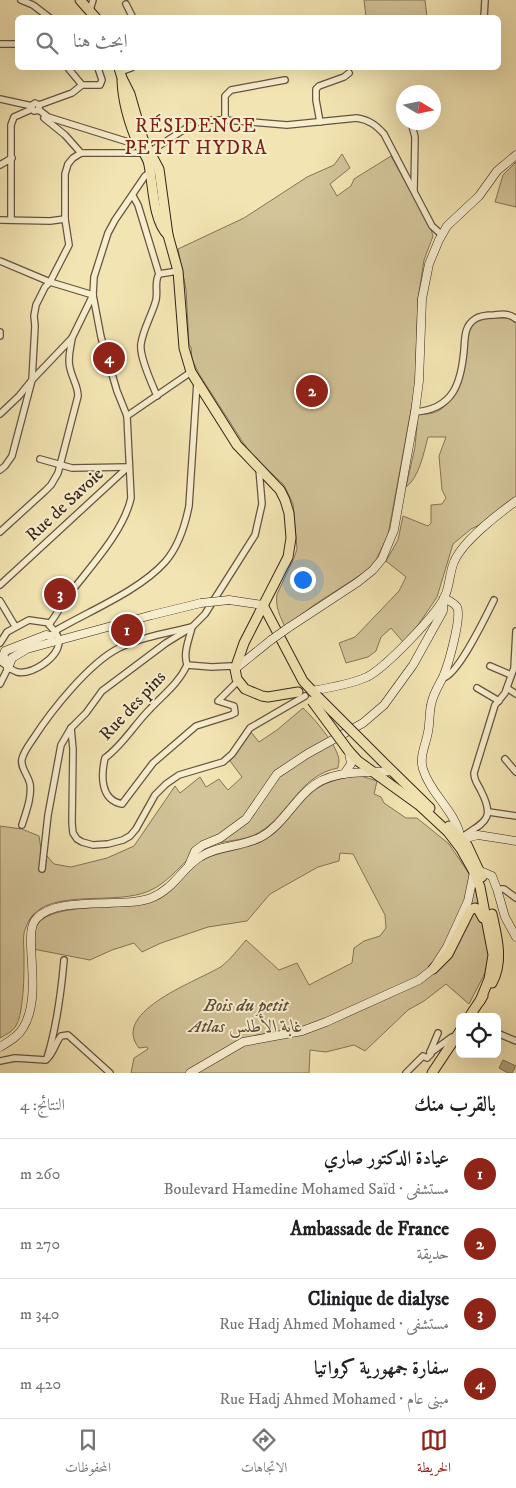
<!DOCTYPE html>
<html lang="ar">
<head>
<meta charset="utf-8">
<style>
  body { margin:0; font-family:"IM FELL DW Pica",Amiri,serif; background:#f2f2f2; color:#202124; direction:rtl }
  .controls { position:absolute; right:15px; bottom:15px; display:grid; overflow:hidden; border-radius:8px; box-shadow:0 5px 20px #0002 }
  .controls button { width:45px; height:45px; display:grid; place-items:center; padding:0; border:0; border-bottom:1px solid #e0e0e0; background:#fff; color:#202124; font:25px sans-serif }
  .compass { position:absolute; left:396px; top:85px; width:45px; height:45px; border-radius:50%; background:#fff; box-shadow:0 5px 20px #0002; rotate:100deg }
  .you { position:absolute; left:302px; top:579px; width:18px; height:18px; margin:-12px; border:4px solid #fff; border-radius:50%; background:#1a73e8; box-shadow:0 0 0 8px #1a73e833 }
  .badge { display:grid; place-items:center; width:32px; height:32px; border-radius:50%; background:#8f2418; color:#fff; font-size:16px; font-weight:700 }
  .pin { position:absolute; translate:-50% -50%; border:2px solid #fff; box-shadow:0 1px 5px #0006 }
  .list { margin:0; padding:0; list-style:none }
  h2 { display:flex; justify-content:space-between; align-items:center; height:65px; margin:0; padding:0 20px; font-size:21px }
  h2 small { font-size:16px; font-weight:400; color:#757577 }
  .list li { display:grid; grid-template-columns:32px 1fr auto; gap:15px; align-items:center; box-sizing:border-box; height:70px; padding:0 20px; border-top:1px solid #e0e0e0 }
  .list b { display:block; font-size:19px; white-space:nowrap }
  .list p { margin:0; font-size:16px; white-space:nowrap; color:#757577 }
  .list em { font-size:16px; font-style:normal; color:#757577 }
  .icon { flex:none; width:28px; height:28px; fill:none; stroke:currentColor; stroke-width:2; stroke-linecap:round; stroke-linejoin:round }
  .map { position:relative; flex:none; width:516px; height:1073px; overflow:hidden; direction:ltr }
  .search { position:absolute; background:#fff; box-shadow:0 5px 20px #0002; left:15px; right:15px; top:15px; height:55px; display:flex; align-items:center; gap:12px; box-sizing:border-box; padding:0 18px; border-radius:8px; color:#757577; font-size:19px }
  .sheet { height:345px; background:#fff }
  nav { display:flex; justify-content:space-around; align-items:center; box-sizing:border-box; height:70px; border-top:1px solid #e0e0e0; background:#fff; font-size:14px; color:#757577 }
  nav a { display:grid; justify-items:center; gap:2px }
  nav .on { color:#8f2418 }
  .map>svg:first-child { display:block }
  .green { fill:#d3c499; stroke:#847458 }
  .water { fill:#b2a37e; stroke:#807055 }
  .lines { fill:none; stroke-linecap:round; stroke-linejoin:round }
  .street-casing { stroke:#64543f; stroke-width:8 }
  .secondary-casing { stroke:#342418; stroke-width:9 }
  .primary-casing { stroke:#342418; stroke-width:11 }
  .street { stroke:#f7eece; stroke-width:5.5 }
  .secondary { stroke:#f7eece; stroke-width:8 }
  .primary { stroke:#f3e5b3; stroke-width:9 }
  .secondary-bridge-casing { stroke:#342418; stroke-width:9; stroke-linecap:butt }
  .primary-bridge-casing { stroke:#342418; stroke-width:11; stroke-linecap:butt }
  .secondary-bridge { stroke:#f7eece; stroke-width:8 }
  .primary-bridge { stroke:#f3e5b3; stroke-width:9 }
  .labels { text-anchor:middle; dominant-baseline:central; stroke-width:4; stroke-linejoin:round; paint-order:stroke }
  .street-label { font-size:18px; fill:#342418; stroke:#f7eece }
  .park-label { font-size:18px; font-style:italic; fill:#5c4c38; stroke:#f7eece }
  .neighbourhood-label { font-size:19px; letter-spacing:1px; fill:#7a1f14; stroke:#f7eece }
</style>
</head>
<body>
<div class="map">
<svg width="516" height="1073" viewBox="0 0 516 1073">
  <rect width="100%" height="100%" fill="#f3e5b3"/>
  <filter id="stains"><feTurbulence type="fractalNoise" baseFrequency=".004" numOctaves="4"/><feColorMatrix values="0 0 0 0 .2 0 0 0 0 .09 0 0 0 0 .02 0 0 0 .5 -.17"/></filter>
  <radialGradient id="worn" r=".72"><stop offset=".6" stop-color="#630" stop-opacity="0"/><stop offset="1" stop-color="#630" stop-opacity=".3"/></radialGradient>
  <!-- green -->
  <g class="green">
    <path d="M364,0H425L427,17H366Z"/>
    <path d="M342,154L350,168L330,184L337,196L351,186L354,179L391,156L431,229L433,236L424,260L418,299L415,388L388,535L376,560L368,570L314,605L285,627C280,616 275,607 277,594L294,558L297,549L293,504L284,485L256,459L244,444L199,374L192,359L191,347L189,345L186,289L178,249L244,218L307,177L334,165Z"/>
    <path d="M516,162V207L495,202L503,175Z"/>
    <path d="M494,317L512,319L516,323V497L504,506L496,517L471,529L453,544L437,597L414,631L404,643L391,628L381,637L376,651L368,657L346,663L339,643L355,637L399,591L406,577L386,561L398,540L403,516L428,526L431,523V505L442,504L446,498L442,490L439,456L446,437H428C424,452 419,478 406,487L415,447L418,414C429,415 438,413 446,405C465,388 464,367 467,344C468,338 469,330 473,325C478,319 486,319 494,317Z"/>
    <path d="M303,708C313,717 339,747 339,761C339,763 338,766 338,768C300,775 289,814 260,832C244,842 220,840 205,847C184,858 171,882 149,891C117,905 59,890 35,913C29,918 26,926 24,933C23,940 24,949 24,956C24,974 24,991 21,1009C20,1014 19,1022 15,1027C12,1032 5,1035 0,1038V826L22,829L39,836L41,849L54,864L71,867L107,858L134,846L175,786L180,793L200,777L206,787L219,779L228,790L242,777L230,761L243,742L251,732L259,742L277,730Z"/>
    <path d="M358,775L377,781L374,794L381,797L384,803L406,818H417L449,844L468,872L477,892L491,958L485,973L469,1004L446,984L424,1001L408,1010L365,1051L354,1045L326,1052L310,1050L309,1073H131L134,1058L148,1049L147,1047L139,1048C109,1011 201,980 222,966C231,959 239,948 246,940L279,970L297,963L309,985L352,963L354,948L364,941L380,936L386,928L385,915L353,854L340,853L339,861L318,867L270,894L247,921L208,927L161,943L142,952L134,943L112,950L90,960L33,949C33,943 32,935 34,930C44,900 120,911 146,903C167,897 184,875 200,861C220,850 246,851 266,839C288,826 299,799 321,786C332,780 346,778 358,775Z"/>
  </g>
  <!-- water -->
  <path class="water" d="M503,1060L516,1066L512,1073H508L499,1068Z"/>
  <g class="lines">
    <!-- street casing -->
    <g class="street-casing">
      <g id="street">
        <path d="M21,0L33,5L50,18"/>
        <path d="M126,4L133,18"/>
        <path d="M90,10L93,0"/>
        <path d="M484,18L485,0"/>
        <path d="M0,44H18"/>
        <path d="M68,68L82,85"/>
        <path d="M120,72L131,68"/>
        <path d="M0,99L32,106"/>
        <path d="M39,105L72,93L82,85H100L102,80L98,68"/>
        <path d="M401,106L404,111"/>
        <path d="M39,110L34,111L32,109V105L35,103L39,105V110L48,117L141,146"/>
        <path d="M44,118L65,135L81,153"/>
        <path d="M225,120V96L231,90L285,80"/>
        <path d="M320,122L316,100V89L319,86L344,77L349,73"/>
        <path d="M411,122L415,137L414,190"/>
        <path d="M0,165L12,158"/>
        <path d="M133,196L138,205L159,274C154,282 158,291 156,300C152,315 143,329 141,344C139,356 152,384 157,396"/>
        <path d="M0,220L50,221L65,219"/>
        <path d="M11,220V125L14,117L32,109"/>
        <path d="M0,261L50,282L93,295"/>
        <path d="M159,274L178,271"/>
        <path d="M0,332V336"/>
        <path d="M415,412C453,409 461,384 464,350C465,338 464,326 475,319C481,315 488,315 494,315C502,314 509,313 516,319"/>
        <path d="M0,414L19,396L32,380L72,338L93,295L94,277L108,233L115,220L145,176L152,171"/>
        <path d="M127,416L191,372"/>
        <path d="M40,459L72,468L128,467"/>
        <path d="M0,470L5,466L12,456L32,380L35,326L34,316L36,305L45,287L50,282L69,245L65,219V174L68,164L73,158L81,153H143L154,149L188,127L200,121L208,120H225L287,125L357,118C369,120 376,125 384,134L432,226L442,235"/>
        <path d="M0,532L45,491L51,485L58,473L78,396C78,386 72,378 70,368C67,358 71,347 72,338"/>
        <path d="M0,585L128,467"/>
        <path d="M0,601L15,626"/>
        <path d="M50,623C56,616 60,607 65,600C86,571 123,534 131,498L127,416L117,391L101,337L93,295"/>
        <path d="M55,631C89,611 139,591 165,562C179,546 185,526 189,506L197,382"/>
        <path d="M0,643L7,632L29,620L50,623L49,625C54,630 59,635 59,642C58,658 32,675 17,672C11,670 5,665 0,661"/>
        <path d="M187,665L212,667L231,666L235,669"/>
        <path d="M490,666L511,675"/>
        <path d="M443,678C458,675 486,616 494,600"/>
        <path d="M0,684L8,668"/>
        <path d="M477,688L499,701"/>
        <path d="M507,688L516,694"/>
        <path d="M71,728L73,749L72,823L73,833L77,839L82,842L93,845L108,844L123,840L130,836L136,829L155,795L166,784L179,775L223,762L232,754L250,728L305,696"/>
        <path d="M505,759L516,772"/>
        <path d="M489,812L516,816"/>
        <path d="M22,825C26,812 32,797 30,784C28,775 20,767 22,759C24,751 29,745 33,739C51,711 89,663 119,648C141,637 168,633 192,627C189,640 183,652 187,665C179,683 163,695 150,709C134,725 123,745 105,758C101,775 100,800 122,804L153,763L196,726L231,715L235,713L234,706L218,701L238,681"/>
        <path d="M462,837C484,822 496,820 481,791C478,784 474,781 474,773L495,705L505,693L514,668L516,631"/>
        <path d="M42,869L48,815L61,745L71,728L86,713L102,691L166,643L192,627L205,614L255,535L262,504L259,469"/>
        <path d="M497,889H504L516,898"/>
        <path d="M438,1033L430,1052L433,1051L452,1037H455"/>
        <path d="M497,1033L516,1041"/>
        <path d="M47,1058C57,1026 61,994 64,960"/>
        <path d="M0,1061L15,1058L46,1060C54,1053 55,1043 61,1036L68,1035L110,1073"/>
        <path d="M406,1073L423,1056L427,1058L431,1054L430,1052"/>
      </g>
    </g>
    <!-- secondary casing -->
    <g class="secondary-casing">
      <g id="secondary">
        <path d="M444,598C448,600 454,603 457,607C462,617 448,666 443,677C438,687 433,694 431,705C429,714 430,723 428,732C426,744 419,757 423,769C430,793 454,810 460,835"/>
        <path d="M229,600L263,605"/>
        <path d="M288,628L358,582L373,570L382,559L394,530L415,412L419,381L422,299L429,264L439,240L447,226L479,196L497,171L516,155"/>
        <path d="M6,660L3,656L5,651L46,635L51,636"/>
        <path d="M8,668L12,658L27,649L152,615L201,603"/>
        <path d="M235,669L271,640"/>
        <path d="M312,691C329,688 351,684 367,677C385,668 435,616 444,598C450,587 449,573 454,562C462,542 498,514 516,501"/>
        <path d="M344,774L351,764L349,752"/>
        <path d="M459,844L470,837L478,835L516,841"/>
        <path d="M189,865L195,851L203,845L220,838L246,819L277,774L307,754L363,723L384,705L413,665L443,611L444,598"/>
        <path d="M0,1047C8,1042 18,1037 23,1028C37,1005 32,972 31,946C31,937 30,925 37,918C59,895 122,909 151,898C174,889 182,868 200,857C218,845 242,847 261,837C281,826 292,804 309,789C331,769 365,773 392,771"/>
        <path d="M190,1073L243,1042L302,1031L326,1022L419,980L433,969L447,947L468,901L474,872L480,871L492,876L497,889L505,917L516,937"/>
      </g>
    </g>
    <!-- primary casing -->
    <g class="primary-casing">
      <g id="primary">
        <path d="M80,0L96,18"/>
        <path d="M119,68L122,78L130,94L143,139L159,169L168,235L178,271L184,348L191,372L237,445L280,490L285,500L289,513L291,538L288,557L244,643L235,669L237,679L245,689L262,696L268,697L298,692"/>
        <path d="M122,81C123,104 129,123 138,144C142,151 148,157 149,165C153,184 153,221 168,235"/>
        <path d="M263,605L303,681L317,696"/>
        <path d="M348,750L358,761L419,805L448,832L461,849L474,872L480,887L493,955L489,979L480,1001"/>
        <path d="M382,761L430,808"/>
        <path d="M449,826L467,845L482,877"/>
        <path d="M492,914C497,937 504,961 492,983"/>
        <path d="M433,969L448,954L470,910L475,908L478,909L483,918"/>
        <path d="M469,1017L483,996"/>
        <path d="M432,1073L460,1031"/>
      </g>
    </g>
    <!-- street -->
    <use href="#street" class="street"/>
    <!-- secondary -->
    <use href="#secondary" class="secondary"/>
    <!-- primary -->
    <use href="#primary" class="primary"/>
    <!-- secondary-bridge casing -->
    <g class="secondary-bridge-casing">
      <g id="secondary-bridge">
        <path d="M201,603L229,600"/>
        <path d="M271,640L288,628"/>
      </g>
    </g>
    <!-- primary-bridge casing -->
    <g class="primary-bridge-casing">
      <g id="primary-bridge">
        <path d="M317,696L382,761"/>
        <path d="M312,701L348,750"/>
      </g>
    </g>
    <!-- secondary-bridge -->
    <use href="#secondary-bridge" class="secondary-bridge"/>
    <!-- primary-bridge -->
    <use href="#primary-bridge" class="primary-bridge"/>
  </g>
  <g class="labels">
    <!-- street labels -->
    <g class="street-label">
      <text transform="translate(65 505) rotate(-43)">Rue de Savoie</text>
      <text transform="translate(133 706) rotate(-47)">Rue des pins</text>
    </g>
    <!-- park labels -->
    <g class="park-label">
      <text x="246" y="1006">Bois du petit<tspan x="246" dy="21">Atlas غابة الأطلس</tspan></text>
    </g>
    <!-- neighbourhood labels -->
    <g class="neighbourhood-label">
      <text x="196" y="126">RÉSIDENCE<tspan x="196" dy="22">PETIT HYDRA</tspan></text>
    </g>
  </g>
  <rect width="100%" height="100%" filter="url(#stains)"/>
  <rect width="100%" height="100%" fill="url(#worn)"/>
</svg>
<div class="controls">
<button><svg class="icon" aria-label="locate" viewBox="0 0 24 24"><circle cx="12" cy="12" r="6"/><path d="M12 2v4M12 18v4M2 12h4M18 12h4"/></svg></button>
</div>
<svg class="compass" viewBox="-18 -18 36 36"><path d="M0-13l5 13h-10z" fill="#e53935"/><path d="M0 13l5-13h-10z" fill="#757577"/></svg>
<div class="you"></div>
<div class="pin badge" style="left:127px;top:630px">1</div>
<div class="pin badge" style="left:312px;top:391px">2</div>
<div class="pin badge" style="left:60px;top:594px">3</div>
<div class="pin badge" style="left:109px;top:358px">4</div>
<div class="search"><svg class="icon" aria-label="search" viewBox="0 0 24 24"><circle cx="10" cy="10" r="6"/><path d="M15 15l6 6"/></svg>ابحث هنا</div>
</div>
<section class="sheet">
<h2>بالقرب منك<small>النتائج: 4</small></h2>
<ul class="list">
<li><span class="badge">1</span><div><b>عيادة الدكتور صاري</b><p>مستشفى · Boulevard Hamedine Mohamed Saïd</p></div><em>260 m</em></li>
<li><span class="badge">2</span><div><b>Ambassade de France</b><p>حديقة</p></div><em>270 m</em></li>
<li><span class="badge">3</span><div><b>Clinique de dialyse</b><p>مستشفى · Rue Hadj Ahmed Mohamed</p></div><em>340 m</em></li>
<li><span class="badge">4</span><div><b>سفارة جمهورية كرواتيا</b><p>مبنى عام · Rue Hadj Ahmed Mohamed</p></div><em>420 m</em></li>
</ul>
</section>
<nav>
<a class="on"><svg class="icon" aria-label="map" viewBox="0 0 24 24"><path d="M3 6l6-2 6 2 6-2v14l-6 2-6-2-6 2zM9 4v14M15 6v14"/></svg>الخريطة</a>
<a><svg class="icon" aria-label="directions" viewBox="0 0 24 24"><path d="M12 3l9 9-9 9-9-9zM9 14v-3h6M13 9l2 2-2 2"/></svg>الاتجاهات</a>
<a><svg class="icon" aria-label="saved" viewBox="0 0 24 24"><path d="M7 4h10v16l-5-4-5 4z"/></svg>المحفوظات</a>
</nav>
</body>
</html>
